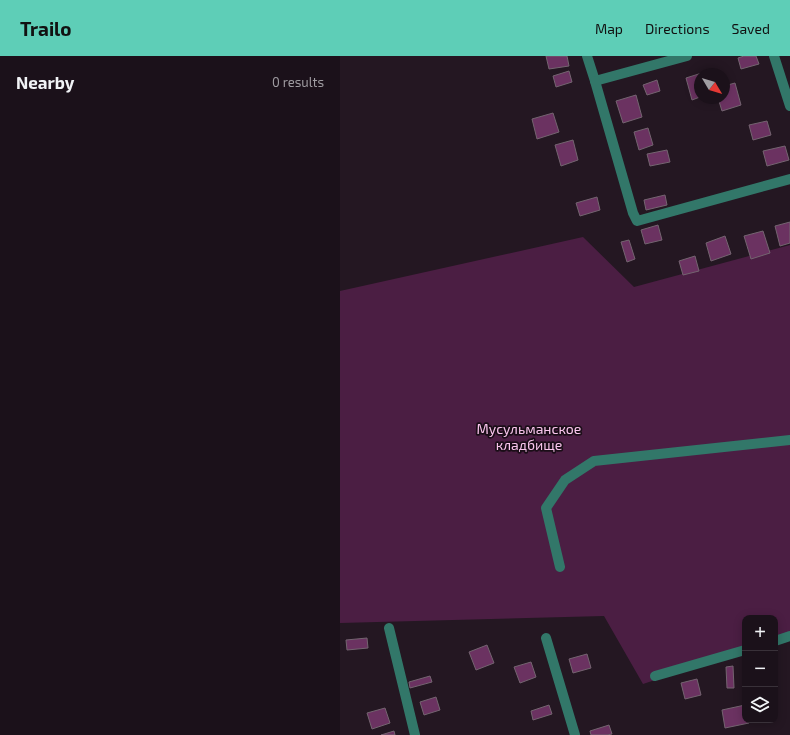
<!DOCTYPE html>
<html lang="en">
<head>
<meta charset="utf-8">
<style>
  body { margin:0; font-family:"Exo 2",sans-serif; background:#281f27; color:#f1f3f6 }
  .controls { position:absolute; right:12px; bottom:12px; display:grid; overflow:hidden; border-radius:8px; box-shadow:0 2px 10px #0003 }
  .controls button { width:36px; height:36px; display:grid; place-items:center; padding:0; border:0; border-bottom:1px solid #393139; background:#1b111a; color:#f1f3f6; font:20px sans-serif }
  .compass { position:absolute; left:354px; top:12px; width:36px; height:36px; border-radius:50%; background:#1b111a; box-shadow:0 2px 10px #0003; rotate:128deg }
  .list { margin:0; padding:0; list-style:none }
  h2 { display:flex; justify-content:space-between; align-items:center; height:52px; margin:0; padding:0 16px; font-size:17px }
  h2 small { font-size:13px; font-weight:400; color:#a09da2 }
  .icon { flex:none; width:22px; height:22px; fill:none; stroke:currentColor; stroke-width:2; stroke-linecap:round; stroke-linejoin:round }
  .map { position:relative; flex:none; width:450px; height:679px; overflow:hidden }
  header { display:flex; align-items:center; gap:24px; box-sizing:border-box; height:56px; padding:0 20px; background:#5eceb7; color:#111 }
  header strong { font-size:19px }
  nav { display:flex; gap:22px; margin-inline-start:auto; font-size:14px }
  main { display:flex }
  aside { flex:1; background:#1b111a }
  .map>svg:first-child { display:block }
  .green { fill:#4b1e43 }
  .building { fill:#6b3261; stroke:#746470 }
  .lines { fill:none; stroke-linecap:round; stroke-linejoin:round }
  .minor { stroke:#327769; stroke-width:10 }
  .labels { text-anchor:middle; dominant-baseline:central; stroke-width:3.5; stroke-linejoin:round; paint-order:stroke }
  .park-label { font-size:14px; fill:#fac5ed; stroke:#1b0e18 }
</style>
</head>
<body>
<header>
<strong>Trailo</strong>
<nav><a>Map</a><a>Directions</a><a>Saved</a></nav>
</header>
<main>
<aside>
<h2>Nearby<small>0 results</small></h2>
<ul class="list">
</ul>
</aside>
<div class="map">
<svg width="450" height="679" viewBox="0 0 450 679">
  <rect width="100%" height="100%" fill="#241722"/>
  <!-- green -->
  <path class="green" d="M243,181L294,231L450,189V579L435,584V562H405V594L303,628L264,560L0,567V235Z"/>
  <!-- building -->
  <g class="building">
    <path d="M206,0H227L229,10L209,13Z"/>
    <path d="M404,0H416L419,8L401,13L398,2Z"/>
    <path d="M229,15L232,26L216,31L213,20Z"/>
    <path d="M365,16L366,18H360V41L352,44L346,22Z"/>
    <path d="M317,24L320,35L307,39L303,29Z"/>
    <path d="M395,27L401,49L382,55L378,42H384V30Z"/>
    <path d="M296,39L302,61L283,67L276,45Z"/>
    <path d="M213,57L219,76L197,83L192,63Z"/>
    <path d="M427,65L431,79L413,84L409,69Z"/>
    <path d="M308,72L313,89L299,94L294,76Z"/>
    <path d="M233,84L238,104L221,110L215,89Z"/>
    <path d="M445,90L449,104L427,110L423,95Z"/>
    <path d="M327,94L330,106L310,110L307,98Z"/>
    <path d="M325,139L327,149L306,154L304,144Z"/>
    <path d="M257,141L260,154L240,160L236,147Z"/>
    <path d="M450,166V187L440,190L435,170Z"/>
    <path d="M318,169L322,184L305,188L301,174Z"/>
    <path d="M423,175L430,197L411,203L404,180Z"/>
    <path d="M385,180L391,198L371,205L366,187Z"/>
    <path d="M289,184L295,203L287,206L281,186Z"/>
    <path d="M355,200L359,215L343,219L339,205Z"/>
    <path d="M27,582L28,592L7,594L6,584Z"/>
    <path d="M147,589L154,607L136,614L129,596Z"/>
    <path d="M247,598L251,612L233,617L229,603Z"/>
    <path d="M191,606L196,621L180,627L174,611Z"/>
    <path d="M393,610L394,632H387L386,611Z"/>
    <path d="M90,620L92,626L70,632L69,626Z"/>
    <path d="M357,623L361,639L345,643L341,627Z"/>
    <path d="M96,641L100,654L84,659L80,646Z"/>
    <path d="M209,649L212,658L193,664L191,655Z"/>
    <path d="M405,649V664H409V667L385,672L382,654Z"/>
    <path d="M45,652L50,667L32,673L27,657Z"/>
    <path d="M269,669L272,678L267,679H251L250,675Z"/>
    <path d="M54,675L55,679H41Z"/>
  </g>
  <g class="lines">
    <!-- minor -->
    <g class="minor">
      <path d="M247,0L255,25L347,0"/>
      <path d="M434,0L450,50"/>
      <path d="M255,25L293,157L297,165L450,123"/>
      <path d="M220,511L206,452L225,424L254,405L450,384"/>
      <path d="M49,572L75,679"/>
      <path d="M206,582L235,679"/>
      <path d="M435,585L450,580"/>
      <path d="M315,620L405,594"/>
    </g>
  </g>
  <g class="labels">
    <!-- park labels -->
    <g class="park-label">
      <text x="189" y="372">Мусульманское<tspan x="189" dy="16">кладбище</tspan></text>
    </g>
  </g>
</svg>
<div class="controls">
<button>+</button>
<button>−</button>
<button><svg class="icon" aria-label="layers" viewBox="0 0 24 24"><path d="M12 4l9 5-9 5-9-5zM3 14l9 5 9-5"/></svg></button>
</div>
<svg class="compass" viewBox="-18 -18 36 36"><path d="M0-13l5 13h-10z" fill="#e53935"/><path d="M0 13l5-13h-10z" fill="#a09da2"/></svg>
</div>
</main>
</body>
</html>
